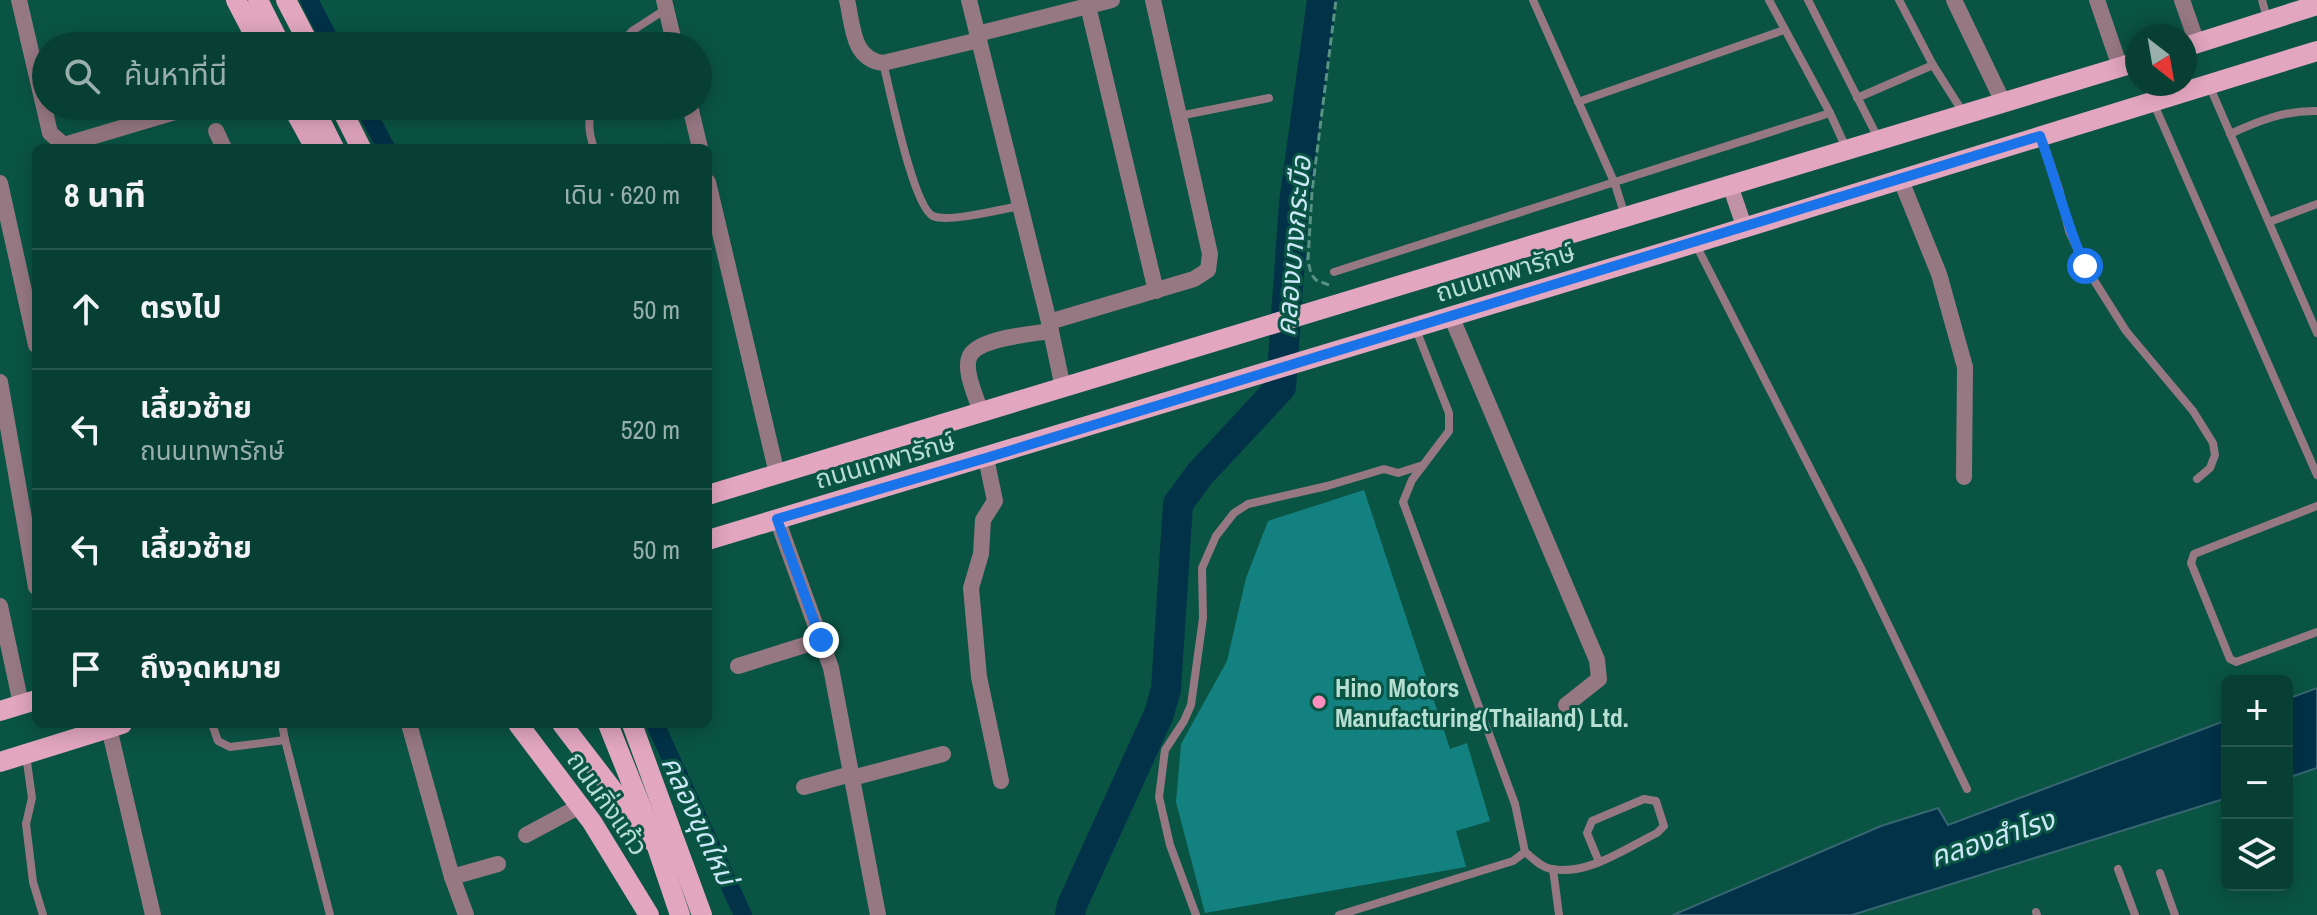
<!DOCTYPE html>
<html lang="th">
<head>
<meta charset="utf-8">
<style>
  body { margin:0; font-family:"Archivo Narrow","Noto Sans Thai",sans-serif; background:#11463b; color:#f1f3f6 }
  .controls { position:absolute; right:24px; bottom:24px; display:grid; overflow:hidden; border-radius:12px; box-shadow:0 4px 20px #0003 }
  .controls button { width:72px; height:72px; display:grid; place-items:center; padding:0; border:0; border-bottom:2px solid #29584e; background:#083f33; color:#f1f3f6; font:40px sans-serif }
  .compass { position:absolute; left:2125px; top:24px; width:72px; height:72px; border-radius:50%; background:#083f33; box-shadow:0 4px 20px #0003; rotate:149deg }
  .stop { position:absolute; width:24px; height:24px; margin:-18px; border:6px solid #1a73e8; border-radius:50%; background:#fff }
  .stop.end { background:#1a73e8; border-color:#fff; box-shadow:0 2px 8px #0008 }
  .list { margin:0; padding:0; list-style:none }
  h2 { display:flex; justify-content:space-between; align-items:center; height:104px; margin:0; padding:0 32px; font-size:34px }
  h2 small { font-size:26px; font-weight:400; color:#98afac }
  .list li { display:grid; grid-template-columns:52px 1fr auto; gap:24px; align-items:center; box-sizing:border-box; height:120px; padding:0 32px; border-top:2px solid #29584e }
  .list b { display:block; font-size:30px; white-space:nowrap }
  .list p { margin:0; font-size:26px; white-space:nowrap; color:#98afac }
  .list em { font-size:26px; font-style:normal; color:#98afac }
  .icon { flex:none; width:44px; height:44px; fill:none; stroke:currentColor; stroke-width:2; stroke-linecap:round; stroke-linejoin:round }
  .map { position:relative; flex:none; width:2317px; height:915px; overflow:hidden }
  .search { position:absolute; background:#083f33; box-shadow:0 4px 20px #0003; left:32px; top:32px; width:680px; height:88px; display:flex; align-items:center; gap:20px; box-sizing:border-box; padding:0 28px; border-radius:44px; color:#98afac; font-size:30px }
  .panel { position:absolute; background:#083f33; box-shadow:0 4px 20px #0003; left:32px; top:144px; width:680px; height:584px; border-radius:12px }
  .map>svg:first-child { display:block }
  .water { fill:#013248; stroke:#376671; stroke-width:2 }
  .lines { fill:none; stroke-linecap:round; stroke-linejoin:round }
  .canal { stroke:#013248; stroke-width:18 }
  .river { stroke:#013248; stroke-width:30 }
  .building { fill:#128180 }
  .path { stroke:#579283; stroke-width:3; stroke-dasharray:8 4; stroke-linecap:butt }
  .lane { stroke:#967883; stroke-width:8 }
  .street { stroke:#967883; stroke-width:16 }
  .secondary { stroke:#c192a4; stroke-width:16 }
  .primary { stroke:#e2a6be; stroke-width:20 }
  .primary-bridge { stroke:#e2a6be; stroke-width:20 }
  .route { stroke:#1a73e8; stroke-width:10 }
  .poi-dot { fill:#fe8ebe; stroke:#0a5444; stroke-width:3 }
  .labels { text-anchor:middle; dominant-baseline:central; stroke-width:6; stroke-linejoin:round; paint-order:stroke }
  .street-label { font-size:26px; fill:#b6ded1; stroke:#0a5444 }
  .poi-label { font-size:26px; font-weight:bold; fill:#b6ded1; stroke:#0a5444; text-anchor:start }
  .water-label { font-size:28px; font-style:italic; fill:#cce8f8; stroke:#0a5444 }
</style>
</head>
<body>
<div class="map">
<svg width="2317" height="915" viewBox="0 0 2317 915">
  <rect width="100%" height="100%" fill="#0a5444"/>
  <!-- water -->
  <g class="water">
    <path d="M2317,688V768L2287,778V699Z"/>
    <path d="M2227,720V798L1852,915H1673L1881,826L1938,808L1948,825Z"/>
  </g>
  <g class="lines">
    <!-- canal -->
    <g class="canal">
      <path d="M309,0L333,46"/>
      <path d="M364,106L386,148"/>
      <path d="M655,724L743,915"/>
    </g>
    <!-- river -->
    <path class="river" d="M1070,915L1072,905L1159,714L1166,689L1178,504L1199,475L1281,387L1294,203L1322,0"/>
  </g>
  <!-- building -->
  <path class="building" d="M1364,490L1450,749L1467,743L1490,821L1456,831L1466,867L1205,913L1176,802L1181,744L1227,661L1246,578L1268,521Z"/>
  <g class="lines">
    <!-- path -->
    <path class="path" d="M1329,285L1316,280L1311,274L1308,260L1312,192L1336,0"/>
    <!-- lane -->
    <g class="lane">
      <path d="M1533,0L1615,184L1625,216"/>
      <path d="M1769,0L1830,113L1847,150"/>
      <path d="M1808,0L1879,140"/>
      <path d="M1899,0L1933,65L1964,114"/>
      <path d="M2262,0L2267,18"/>
      <path d="M619,46L632,31L666,9"/>
      <path d="M883,63C890,89 913,207 933,216C949,223 1001,209 1020,206"/>
      <path d="M2209,85L2317,333"/>
      <path d="M1857,98L1933,65"/>
      <path d="M1578,102L1784,30"/>
      <path d="M2153,102L2317,475"/>
      <path d="M1179,116L1269,98"/>
      <path d="M2230,134C2258,121 2286,110 2317,111"/>
      <path d="M2041,136L2059,189L2069,231L2085,266L2126,331L2193,411L2213,443L2215,455L2210,468L2197,479"/>
      <path d="M594,148C589,134 586,118 595,106"/>
      <path d="M2269,222L2317,204"/>
      <path d="M1695,243L1861,568L1967,789"/>
      <path d="M1334,272L1830,113"/>
      <path d="M2317,506L2194,554L2191,563L2230,659L2236,662L2317,632"/>
      <path d="M212,724L218,741L230,747L285,740L330,915"/>
      <path d="M282,724L285,740"/>
      <path d="M26,755L32,798L26,824L33,882L43,915"/>
      <path d="M1525,852C1533,858 1540,867 1551,869C1588,876 1626,848 1657,833L1664,826L1656,801L1644,799L1592,821L1587,833L1599,862"/>
      <path d="M1553,869L1559,915"/>
      <path d="M2118,869L2135,915"/>
      <path d="M2160,873L2175,915"/>
      <path d="M2036,912L2037,915"/>
      <path d="M1196,915L1170,845L1159,797L1165,750L1184,721L1191,705L1203,618L1202,568L1216,536L1234,513L1248,504L1327,486L1384,469L1398,473L1423,465"/>
      <path d="M1339,915L1513,861L1525,852L1515,804L1403,502L1412,480L1449,431V413L1415,327"/>
    </g>
    <!-- street -->
    <g class="street">
      <path d="M19,0L50,133L64,145L195,106"/>
      <path d="M664,0L675,46"/>
      <path d="M847,0C853,26 852,59 883,63L979,40"/>
      <path d="M969,0L1049,322L1063,388"/>
      <path d="M1954,0L2003,102"/>
      <path d="M2097,0L2120,67"/>
      <path d="M2182,0L2197,43"/>
      <path d="M1088,6L1156,291"/>
      <path d="M977,34L1112,0"/>
      <path d="M690,106L700,148"/>
      <path d="M216,131L224,148"/>
      <path d="M1900,178L1939,274L1965,367L1964,477"/>
      <path d="M708,182L777,474"/>
      <path d="M0,183L36,345"/>
      <path d="M1451,316L1597,660L1599,679L1566,705"/>
      <path d="M1049,322L1194,279L1208,270L1210,254L1153,0"/>
      <path d="M0,382L36,587"/>
      <path d="M981,413C977,398 964,373 969,358C975,338 1032,334 1051,331"/>
      <path d="M986,458L995,501L983,520L981,554L971,588L979,677L1001,781"/>
      <path d="M777,519L831,668L878,915"/>
      <path d="M0,606L21,704"/>
      <path d="M738,666L821,640"/>
      <path d="M409,724L452,877L466,915"/>
      <path d="M109,728L153,915"/>
      <path d="M852,778L943,754"/>
      <path d="M804,787L851,774"/>
      <path d="M526,835L580,806"/>
      <path d="M452,877L498,864"/>
    </g>
    <!-- secondary -->
    <path class="secondary" d="M1730,185L1744,226"/>
    <!-- primary -->
    <g class="primary">
      <path d="M236,0L260,46"/>
      <path d="M258,0L281,46"/>
      <path d="M286,0L310,46"/>
      <path d="M2185,47L2317,5"/>
      <path d="M292,106L315,148"/>
      <path d="M313,106L334,148"/>
      <path d="M340,106L361,148"/>
      <path d="M708,495L2137,62"/>
      <path d="M708,540L1695,243L2317,51"/>
      <path d="M0,711L36,700"/>
      <path d="M518,724L592,822L649,915"/>
      <path d="M562,724L652,841"/>
      <path d="M0,762L122,724"/>
    </g>
    <!-- primary-bridge -->
    <g class="primary-bridge">
      <path d="M608,724L656,844L680,915"/>
      <path d="M632,724L702,915"/>
    </g>
  </g>
  <g class="lines">
    <!-- route -->
    <path class="route" d="M821,640L777,519L986,458L2040,136C2056,179 2066,224 2085,266"/>
  </g>
  <!-- markers -->
  <circle class="poi-dot" cx="1319" cy="702" r="8"/>
  <g class="labels">
    <!-- street labels -->
    <g class="street-label">
      <text transform="translate(1505 272) rotate(-17)">ถนนเทพารักษ์</text>
      <text transform="translate(885 460) rotate(-16)">ถนนเทพารักษ์</text>
      <text transform="translate(608 803) rotate(55)">ถนนกิ่งแก้ว</text>
    </g>
    <!-- poi labels -->
    <g class="poi-label">
      <text x="1335" y="687">Hino Motors<tspan x="1335" dy="30">Manufacturing(Thailand) Ltd.</tspan></text>
    </g>
    <!-- water labels -->
    <g class="water-label">
      <text transform="translate(1293 246) rotate(-85)">คลองบางกระบือ</text>
      <text transform="translate(699 820) rotate(65)">คลองขุดใหม่</text>
      <text transform="translate(1992 838) rotate(-18)">คลองสำโรง</text>
    </g>
  </g>
</svg>
<div class="controls">
<button>+</button>
<button>−</button>
<button><svg class="icon" aria-label="layers" viewBox="0 0 24 24"><path d="M12 4l9 5-9 5-9-5zM3 14l9 5 9-5"/></svg></button>
</div>
<svg class="compass" viewBox="-18 -18 36 36"><path d="M0-13l5 13h-10z" fill="#e53935"/><path d="M0 13l5-13h-10z" fill="#98afac"/></svg>
<div class="stop" style="left:2085px;top:266px"></div>
<div class="stop end" style="left:821px;top:640px"></div>
<div class="search"><svg class="icon" aria-label="search" viewBox="0 0 24 24"><circle cx="10" cy="10" r="6"/><path d="M15 15l6 6"/></svg>ค้นหาที่นี่</div>
<section class="panel">
<h2>8 นาที<small>เดิน · 620 m</small></h2>
<ul class="list">
<li><svg class="icon" aria-label="ahead" viewBox="0 0 24 24"><path d="M12 20V5M6 11l6-6 6 6"/></svg><div><b>ตรงไป</b></div><em>50 m</em></li>
<li><svg class="icon" aria-label="left" viewBox="0 0 24 24"><path d="M17 20v-9H6M10 6l-5 5 5 5"/></svg><div><b>เลี้ยวซ้าย</b><p>ถนนเทพารักษ์</p></div><em>520 m</em></li>
<li><svg class="icon" aria-label="left" viewBox="0 0 24 24"><path d="M17 20v-9H6M10 6l-5 5 5 5"/></svg><div><b>เลี้ยวซ้าย</b></div><em>50 m</em></li>
<li><svg class="icon" aria-label="arrive" viewBox="0 0 24 24"><path d="M6 21V4h12l-3 4 3 4H6"/></svg><div><b>ถึงจุดหมาย</b></div></li>
</ul>
</section>
</div>
</body>
</html>
